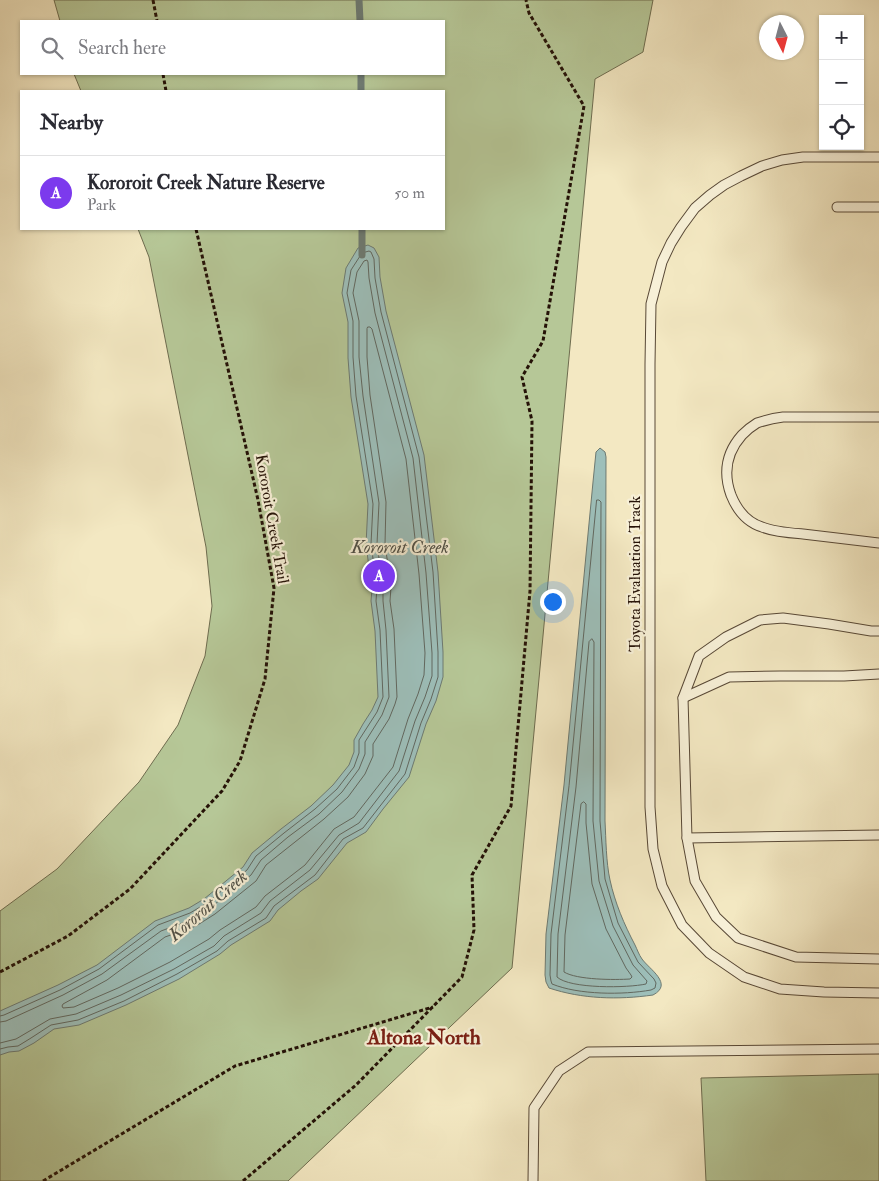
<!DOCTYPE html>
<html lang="en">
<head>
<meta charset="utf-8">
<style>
  body { margin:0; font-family:"IM FELL Double Pica",serif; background:#f7f7f7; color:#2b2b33 }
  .controls { position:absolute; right:15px; top:15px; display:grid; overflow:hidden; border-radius:0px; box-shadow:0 1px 4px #0004 }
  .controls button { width:45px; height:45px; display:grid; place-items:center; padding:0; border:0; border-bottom:1px solid #e1e1e2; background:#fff; color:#2b2b33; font:25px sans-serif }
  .compass { position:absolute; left:759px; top:15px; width:45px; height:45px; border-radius:50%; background:#fff; box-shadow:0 1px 4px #0004; rotate:174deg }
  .you { position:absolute; left:552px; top:601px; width:18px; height:18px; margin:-12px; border:4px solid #fff; border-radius:50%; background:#1a73e8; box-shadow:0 0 0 8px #1a73e833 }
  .badge { display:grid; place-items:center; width:32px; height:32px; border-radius:50%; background:#7c3aed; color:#fff; font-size:16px; font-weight:700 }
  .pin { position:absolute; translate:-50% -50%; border:2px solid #fff; box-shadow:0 1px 5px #0006 }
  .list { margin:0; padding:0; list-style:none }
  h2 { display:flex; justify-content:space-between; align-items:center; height:65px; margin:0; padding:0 20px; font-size:21px }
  h2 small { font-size:16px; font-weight:400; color:#7c7c81 }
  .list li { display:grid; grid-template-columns:32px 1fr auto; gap:15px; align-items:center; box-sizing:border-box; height:75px; padding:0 20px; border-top:1px solid #e1e1e2 }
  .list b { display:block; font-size:19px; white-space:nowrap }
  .list p { margin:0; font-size:16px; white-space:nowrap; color:#7c7c81 }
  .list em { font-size:16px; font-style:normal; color:#7c7c81 }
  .icon { flex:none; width:28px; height:28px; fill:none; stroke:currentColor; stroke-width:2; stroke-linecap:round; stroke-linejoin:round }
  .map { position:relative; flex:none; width:879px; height:1181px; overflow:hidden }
  .search { position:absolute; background:#fff; box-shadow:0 1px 4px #0004; left:20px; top:20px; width:425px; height:55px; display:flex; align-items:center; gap:12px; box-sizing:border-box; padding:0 18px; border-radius:0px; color:#7c7c81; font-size:19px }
  .panel { position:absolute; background:#fff; box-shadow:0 1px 4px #0004; left:20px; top:90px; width:425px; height:140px; border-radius:0px }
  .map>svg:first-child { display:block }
  .green { fill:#b6c797; stroke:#6e6c4f }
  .water { fill:#9dbfba; stroke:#6d7a72 }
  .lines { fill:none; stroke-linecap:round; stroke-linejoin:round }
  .shore { stroke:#616860; stroke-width:1 }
  .stream { stroke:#6d7a72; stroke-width:7 }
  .lane-casing { stroke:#584836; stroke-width:11 }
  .path { stroke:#251207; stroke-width:3; stroke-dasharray:4 2.5; stroke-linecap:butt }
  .lane { stroke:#f7f0d7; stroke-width:9 }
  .labels { text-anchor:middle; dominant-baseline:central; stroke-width:4.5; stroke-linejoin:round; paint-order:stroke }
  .street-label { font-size:16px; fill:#251207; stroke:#f7f0d7 }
  .water-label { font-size:18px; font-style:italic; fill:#4f4f46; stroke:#f7f0d7 }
  .district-label { font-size:21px; font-weight:bold; fill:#7a1f14; stroke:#f7f0d7 }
</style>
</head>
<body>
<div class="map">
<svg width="879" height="1181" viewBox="0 0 879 1181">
  <rect width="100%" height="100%" fill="#f3e8c2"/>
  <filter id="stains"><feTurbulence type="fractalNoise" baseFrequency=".004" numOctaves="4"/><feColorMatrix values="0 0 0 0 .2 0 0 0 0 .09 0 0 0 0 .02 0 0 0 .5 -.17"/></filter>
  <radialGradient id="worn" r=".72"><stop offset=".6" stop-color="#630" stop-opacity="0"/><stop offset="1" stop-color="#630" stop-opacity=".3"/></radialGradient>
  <!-- green -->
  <g class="green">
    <path d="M54,0H653L643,52L595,79L512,968L288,1181H0V911L57,869L139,782L178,725L205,656L212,606L206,547L149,257L138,229H444V91H81L74,74H444V21H60Z"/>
    <path d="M879,1074V1181H706L701,1078Z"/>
  </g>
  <!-- water -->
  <g class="water">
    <path d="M368,245L374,248L379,257L380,277L386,311L424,455L438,572L443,652V677L436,701L426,724L409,777L383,809L366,832L347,843L318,879L301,891L278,910L270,921L231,945L220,954L179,979L126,1005L79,1025L54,1029L34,1043L19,1051L9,1052L0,1055V1011L58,985L97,965L155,921L189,908L204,899L243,867L252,853L281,829L311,806L333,785L349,765L354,752V740L363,724L372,710L378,697L375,631L371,601L372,589L366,545L368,504L351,397L348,358V322L342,293L346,268L358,248Z"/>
    <path d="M600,448L605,452L606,457L605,821C606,839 606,862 610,880C615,903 624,924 635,945C637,949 639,955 642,959C649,969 674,984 653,995C618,1000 582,999 549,988L546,982L545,975L546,934L564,785L593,482L596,452Z"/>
  </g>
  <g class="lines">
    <!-- shore -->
    <g class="shore">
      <path d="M368,327H370L372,329L406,459L419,574L425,653L424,675L418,694L408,719L393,767L354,817L334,829L305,865L265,896L256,907L220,930L209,939L170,962L118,988L74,1007L63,1008L62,1006L63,1004L107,980L165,937L196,926L215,914L256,881L266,865L324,819L348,797L365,774L373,756V744L389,719L395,704L397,697L394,629L390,601L391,587L385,544L386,502L370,395L367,357V329Z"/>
      <path d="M597,500H599L601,502L600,821L605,879L618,923L638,962L654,979L656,983L655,988L651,990C623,995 579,995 552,984L551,981L550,975L551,934L569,786Z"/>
      <path d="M592,639L594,642L593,821L599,881L613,926L633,965L647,981L646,984C628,988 570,989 557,977L558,934L576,787L589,642Z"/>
      <path d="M584,802L586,804V823L592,884L606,929L626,968L631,975L632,977L630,979C615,980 577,980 564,972L565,935L581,804Z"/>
      <path d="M0,1016L4,1015L60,990L99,969L158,925L190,913L207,903L247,870L256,856L284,833L315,809L337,789L354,767L359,753V740L377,712L383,697L380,630L376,601L377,588L371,544L373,504L356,396L353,357V321L347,293L351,270L362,253L369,251L371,252L374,259L375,278L381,312L419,457L433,572L438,652V677L431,699L421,723L405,774L363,828L343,839L315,875L274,906L266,918L228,941L217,951L177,974L124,1001L78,1020L51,1025L31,1038L18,1046L8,1047L0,1049"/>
      <path d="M0,1022L6,1021L63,995L102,974L161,931L193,919L210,908L251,875L261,860L288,837L319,814L342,792L359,769L365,754V742L382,715L389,697L386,630L383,601V587L377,544L379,503L363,396L359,357V321L353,293L357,272L364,261L367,260L368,262L369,278L375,313L413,458L426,573L432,653V676L425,697L415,721L399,771L359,823L339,835L310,870L270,901L261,913L224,936L214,946L174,969L121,995L76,1014L50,1019L16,1039L0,1043"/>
    </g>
    <!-- stream -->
    <g class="stream">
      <path d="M359,0L360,21"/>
      <path d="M361,74V91"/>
      <path d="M362,229V255"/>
    </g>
    <!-- lane casing -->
    <g class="lane-casing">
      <g id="lane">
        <path d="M879,157H803L782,160L762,166L741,176L724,185L710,195L695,208L681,227L671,243L662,262L651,304L650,364V807L653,849L662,886L682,925L709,953L744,977L780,989L824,992L879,993"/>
        <path d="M837,207H879"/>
        <path d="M879,417H783C774,418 766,420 757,423C752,426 746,431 742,435C726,453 723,473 731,495C737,510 746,522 762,527C774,532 790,533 803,534C828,537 854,540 879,543"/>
        <path d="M879,631H871L829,624L783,618L760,620L726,637L699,656L683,698L687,838L695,881L716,917L738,938L796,957L879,959"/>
        <path d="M683,698L729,677L780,676H844L879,674"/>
        <path d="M687,838L879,835"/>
        <path d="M533,1181L534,1108L559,1071L588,1052L879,1049"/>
      </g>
    </g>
    <!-- path -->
    <g class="path">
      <path d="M153,0L157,21"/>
      <path d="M163,74L166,91"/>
      <path d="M0,972L68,936L130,889L222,791L240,761L265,679L274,588L258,500L196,229"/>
      <path d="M43,1181L235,1066L433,1007"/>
      <path d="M243,1181L356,1085L462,977L474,930L472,875L511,806L530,591L532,421L522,377L543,341L584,106L529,13L526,0"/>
    </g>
    <!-- lane -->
    <use href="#lane" class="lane"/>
  </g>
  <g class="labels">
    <!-- street labels -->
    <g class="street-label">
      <text transform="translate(272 519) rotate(80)">Kororoit Creek Trail</text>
      <text transform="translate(635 574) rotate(-90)">Toyota Evaluation Track</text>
    </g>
    <!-- water labels -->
    <g class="water-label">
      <text x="400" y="547">Kororoit Creek</text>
      <text transform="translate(208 906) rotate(-41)">Kororoit Creek</text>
    </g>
    <!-- district labels -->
    <g class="district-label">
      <text x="424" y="1037">Altona North</text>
    </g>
  </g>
  <rect width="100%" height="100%" filter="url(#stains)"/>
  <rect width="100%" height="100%" fill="url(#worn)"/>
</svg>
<div class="controls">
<button>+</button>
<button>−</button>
<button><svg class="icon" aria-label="locate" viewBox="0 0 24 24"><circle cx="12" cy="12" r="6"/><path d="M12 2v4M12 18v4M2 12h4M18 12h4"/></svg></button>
</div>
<svg class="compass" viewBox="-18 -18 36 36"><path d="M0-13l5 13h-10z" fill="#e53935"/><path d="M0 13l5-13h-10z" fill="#7c7c81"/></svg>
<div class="you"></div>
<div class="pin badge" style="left:379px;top:576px">A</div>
<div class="search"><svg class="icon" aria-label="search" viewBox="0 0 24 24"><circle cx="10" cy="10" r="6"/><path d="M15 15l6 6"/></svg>Search here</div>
<section class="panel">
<h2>Nearby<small></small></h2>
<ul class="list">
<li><span class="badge">A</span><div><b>Kororoit Creek Nature Reserve</b><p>Park</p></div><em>50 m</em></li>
</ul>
</section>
</div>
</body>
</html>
